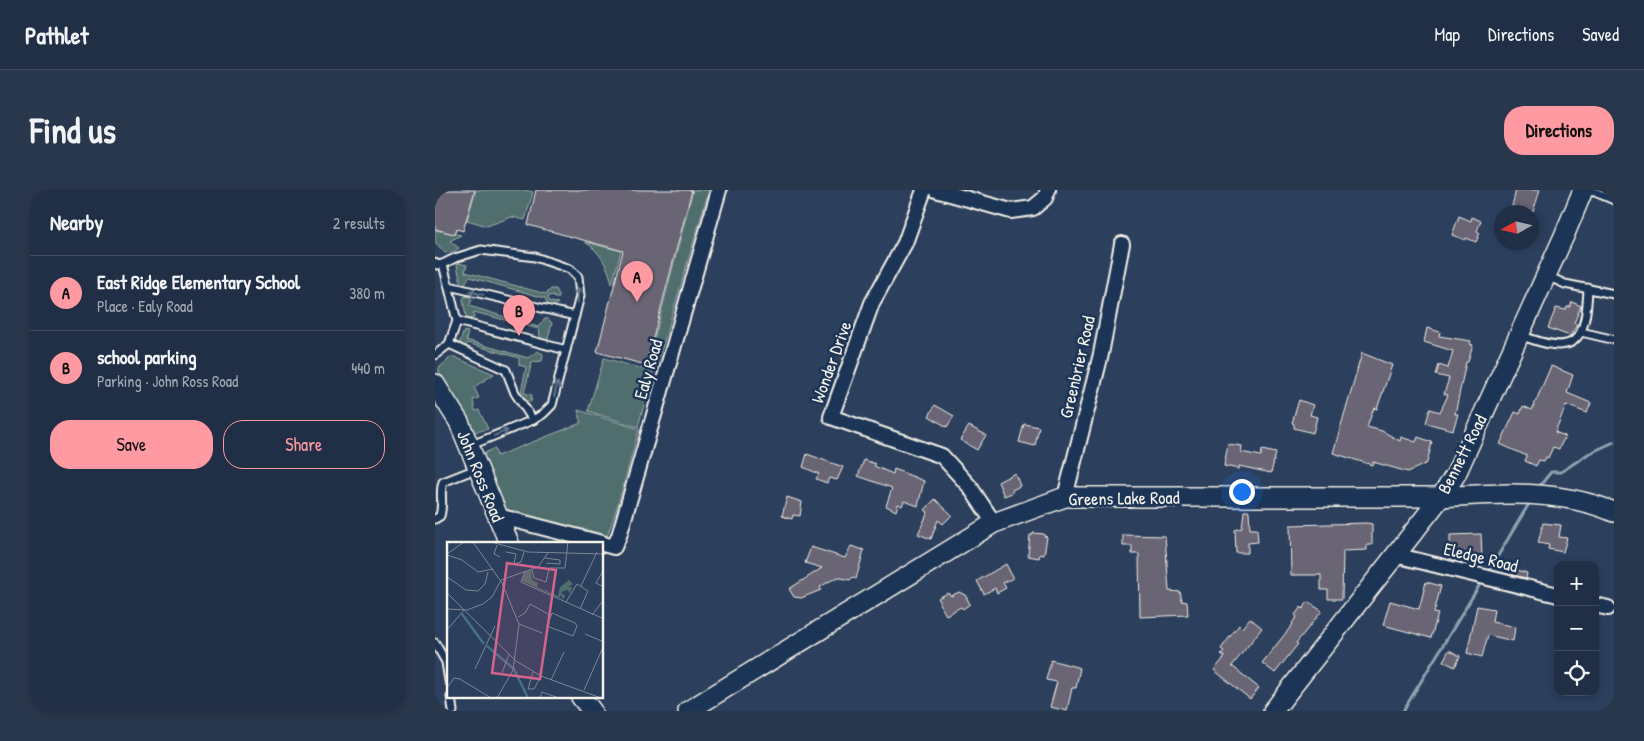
<!DOCTYPE html>
<html lang="en">
<head>
<meta charset="utf-8">
<style>
  body { margin:0; font-family:"Patrick Hand",sans-serif; background:#29374d; color:#f1f3f6 }
  .controls { position:absolute; right:15px; bottom:15px; display:grid; overflow:hidden; border-radius:10px; box-shadow:0 2px 8px #0003 }
  .controls button { width:45px; height:45px; display:grid; place-items:center; padding:0; border:0; border-bottom:1px solid #3e4a5f; background:#212f46; color:#f1f3f6; font:25px sans-serif }
  .compass { position:absolute; left:1059px; top:15px; width:45px; height:45px; border-radius:50%; background:#212f46; box-shadow:0 2px 8px #0003; rotate:262deg }
  .you { position:absolute; left:806px; top:301px; width:18px; height:18px; margin:-12px; border:4px solid #fff; border-radius:50%; background:#1a73e8; box-shadow:0 0 0 8px #1a73e833 }
  .badge { display:grid; place-items:center; width:32px; height:32px; border-radius:50%; background:#ff9aa2; color:#111; font-size:16px; font-weight:700 }
  .pin { position:absolute; translate:-50% -41px; filter:drop-shadow(0 1px 2px #0008) }
  .pin::after { content:''; position:absolute; top:26px; width:18px; height:15px; background:inherit; clip-path:polygon(0 0,100% 0,50% 100%) }
  .list { margin:0; padding:0; list-style:none }
  h2 { display:flex; justify-content:space-between; align-items:center; height:65px; margin:0; padding:0 20px; font-size:21px }
  h2 small { font-size:16px; font-weight:400; color:#a2a9b3 }
  .list li { display:grid; grid-template-columns:32px 1fr auto; gap:15px; align-items:center; box-sizing:border-box; height:75px; padding:0 20px; border-top:1px solid #3e4a5f }
  .list b { display:block; font-size:19px; white-space:nowrap }
  .list p { margin:0; font-size:16px; white-space:nowrap; color:#a2a9b3 }
  .list em { font-size:16px; font-style:normal; color:#a2a9b3 }
  .actions { display:flex; gap:10px; padding:15px 20px }
  .actions a { flex:1; padding:11px 0; border:1px solid #ff9aa2; border-radius:20px; text-align:center; font-size:18px; color:#ff9aa2 }
  .actions .main { background:#ff9aa2; color:#111 }
  .icon { flex:none; width:28px; height:28px; fill:none; stroke:currentColor; stroke-width:2; stroke-linecap:round; stroke-linejoin:round }
  .map { position:relative; flex:none; width:1179px; height:521px; overflow:hidden; border-radius:20px }
  header { display:flex; align-items:center; gap:30px; box-sizing:border-box; height:70px; padding:0 25px; background:#212f46; border-bottom:1px solid #3e4a5f }
  header strong { font-size:24px }
  nav { display:flex; gap:28px; margin-inline-start:auto; font-size:18px }
  .intro { display:flex; align-items:center; justify-content:space-between; box-sizing:border-box; height:120px; padding:0 30px }
  h1 { margin:0; font-size:35px }
  .button { padding:12px 22px; border-radius:20px; background:#ff9aa2; color:#111; font-size:18px; font-weight:700 }
  main { display:flex; gap:30px; padding:0 30px }
  aside { flex:1; background:#212f46; border-radius:20px; box-shadow:0 2px 8px #0003 }
  .map>svg:first-child { display:block }
  .green { fill:#4f6e6d; stroke:#a2b0aa }
  .lines { fill:none; stroke-linecap:round; stroke-linejoin:round }
  .stream { stroke:#8ba4b0; stroke-width:3 }
  .building { fill:#696574; stroke:#f4f1e8 }
  .lane-casing { stroke:#f4f1e8; stroke-width:11 }
  .street-casing { stroke:#f4f1e8; stroke-width:18 }
  .secondary-casing { stroke:#f4f1e8; stroke-width:22 }
  .lane { stroke:#1d3557; stroke-width:7 }
  .street { stroke:#1d3557; stroke-width:14 }
  .secondary { stroke:#1d3557; stroke-width:19 }
  .oneway { stroke:#68778a }
  .labels { text-anchor:middle; dominant-baseline:central; stroke-width:5; stroke-linejoin:round; paint-order:stroke }
  .street-label { font-size:18px; fill:#f4f1e8; stroke:#1d3557 }
  .inset-river { fill:none; stroke:#45708b; stroke-width:2.5 }
  .inset-road { fill:none; stroke:#7c8695; stroke-width:1 }
  .view { fill:#d4648c; fill-opacity:0.15; stroke:#d4648c; stroke-width:2.5 }
  .inset-edge { fill:none; stroke:#f4f1e8; stroke-width:2.5 }
</style>
</head>
<body>
<header>
<strong>Pathlet</strong>
<nav><a>Map</a><a>Directions</a><a>Saved</a></nav>
</header>
<div class="intro"><h1>Find us</h1><a class="button">Directions</a></div>
<main>
<aside>
<h2>Nearby<small>2 results</small></h2>
<ul class="list">
<li><span class="badge">A</span><div><b>East Ridge Elementary School</b><p>Place · Ealy Road</p></div><em>380 m</em></li>
<li><span class="badge">B</span><div><b>school parking</b><p>Parking · John Ross Road</p></div><em>440 m</em></li>
</ul>
<div class="actions"><a class="main">Save</a><a>Share</a></div>
</aside>
<div class="map">
<svg width="1179" height="521" viewBox="0 0 1179 521">
  <rect width="100%" height="100%" fill="#2c3f5d"/>
  <filter id="ink" filterUnits="userSpaceOnUse"><feTurbulence type="fractalNoise" baseFrequency=".02" numOctaves="2"/><feDisplacementMap in="SourceGraphic" scale="10" xChannelSelector="R" yChannelSelector="G"/><feConvolveMatrix kernelMatrix="1 2 1 2 8 2 1 2 1" color-interpolation-filters="sRGB"/></filter>
  <g filter="url(#ink)">
    <!-- green -->
    <g class="green">
      <path d="M41,0H89L98,2L90,30L77,27L52,36L32,30Z"/>
      <path d="M258,0H274L221,179L212,177Z"/>
      <path d="M0,40L26,45L15,51L24,58L19,62L10,63L0,52Z"/>
      <path d="M150,52L186,61L177,94C174,78 165,61 150,52Z"/>
      <path d="M23,73L32,75L30,82L111,104L116,99H121L124,105V108H120L117,105L114,106L113,109L115,112L123,113L117,118L113,116L110,108L34,87L29,95L26,94L22,75Z"/>
      <path d="M30,106L35,107L37,110L34,116L103,137L110,129H113L117,133L113,149L107,150L105,146L104,139L39,122V128L33,129L31,127L28,109Z"/>
      <path d="M29,141L33,142L31,150L93,168L102,161L108,164L107,171L97,172L89,203L97,205L96,212L85,208L91,177L84,175V168L32,153L31,157H27L25,151Z"/>
      <path d="M17,166L59,184L39,197L44,208L38,210L40,221L44,220L53,239L41,242L32,238L4,187V178Z"/>
      <path d="M169,168L218,182L203,237L153,221Z"/>
      <path d="M143,220L204,239L184,311L173,344L170,348L68,324L45,266L59,258L62,266L146,233Z"/>
    </g>
    <g class="lines">
      <!-- stream -->
      <g class="stream">
        <path d="M1103,298L1116,282H1126L1153,264L1179,252"/>
        <path d="M1052,384L1095,312"/>
        <path d="M968,521L1047,391"/>
      </g>
    </g>
    <!-- building -->
    <g class="building">
      <path d="M0,0H40L28,41L22,39L19,44L0,39Z"/>
      <path d="M101,0H257L211,175L162,162L188,61L93,35Z"/>
      <path d="M1081,0H1105L1098,22L1077,16Z"/>
      <path d="M1024,26L1036,31L1037,27L1046,31L1042,41L1045,43L1041,52L1031,48L1030,50L1017,45Z"/>
      <path d="M1137,112L1146,116L1139,133L1142,135L1135,146L1113,138L1121,118L1131,120L1132,117H1135Z"/>
      <path d="M992,138L1005,142L1004,146L1036,151L1035,154L1038,155L1033,172H1031L1020,224H1023L1018,240L991,233L995,219L1005,222L1013,205L1009,204L1014,188L1001,185L1004,175L1013,178L1018,161L989,152Z"/>
      <path d="M927,163L957,175L942,219L939,218L932,237L947,241L965,251L966,247L981,252L983,247L997,252L992,273L973,282L938,272L937,275L898,263Z"/>
      <path d="M1116,176L1138,185L1132,203L1156,213L1152,223L1131,215L1120,242L1130,246L1124,259L1118,257L1113,268L1111,267L1109,271L1104,270L1101,276L1090,271L1092,266L1065,254L1080,222L1085,224L1088,216L1097,220Z"/>
      <path d="M864,210L878,215L875,225L882,227L878,243L859,238V234L857,233Z"/>
      <path d="M500,215L519,226L512,237L494,226Z"/>
      <path d="M589,234L604,237L600,256L584,252Z"/>
      <path d="M534,236L551,245L542,260L525,250Z"/>
      <path d="M793,254L807,256L806,262L826,266L827,260L841,263L836,283L804,276V279L789,276Z"/>
      <path d="M372,264L408,277L402,290L394,288L392,293L381,289L384,284L368,277Z"/>
      <path d="M429,270L441,274L439,276L458,284L459,279L489,291L483,316L469,311L467,316L463,314L461,321L451,316L457,298L423,286Z"/>
      <path d="M580,283L585,296L577,300V303L569,306L563,292Z"/>
      <path d="M352,307L367,312L365,326L358,325L357,329L347,326Z"/>
      <path d="M500,309L517,325L508,334L503,330L496,349L483,344L493,322L490,320Z"/>
      <path d="M809,321H814L815,339H822L823,352L813,353V363H801L800,340L807,338Z"/>
      <path d="M932,333L937,334V355H932V360L908,361L907,409H893V400H886V385H856L855,335Z"/>
      <path d="M1108,333L1126,335L1124,347L1132,348L1128,362L1113,359L1114,355L1103,353Z"/>
      <path d="M598,343L609,344V346L612,347L609,365L605,364L604,368L593,366L595,345H598Z"/>
      <path d="M1046,344L1047,368L1015,369V345Z"/>
      <path d="M688,345L730,346L734,401L745,402L747,411L752,412L753,425L705,427L704,364H697V356H688Z"/>
      <path d="M416,356L429,360L421,389L418,387L415,390L402,387L385,397L386,400L366,408L359,407L354,399L387,378L370,373L376,357L410,368Z"/>
      <path d="M571,374L578,388L568,393L571,398L562,403L560,398L549,404L542,391Z"/>
      <path d="M1079,379L1092,383L1091,388L1078,385Z"/>
      <path d="M991,392L1006,396L999,423L1003,424L996,448L948,435L955,411L984,419Z"/>
      <path d="M524,402L530,405L535,414L528,419L526,417L511,425L504,413L505,411L503,408L513,403L516,406Z"/>
      <path d="M873,412L887,421L861,453L863,454L840,483L827,473L858,434L857,433L862,427L860,425L866,417L868,419Z"/>
      <path d="M1042,416L1059,419L1057,432L1080,437L1078,451L1053,445L1047,467L1032,463Z"/>
      <path d="M815,428L827,438L797,476L824,498L815,509L779,480L790,467L786,464L789,461L786,459L791,452L804,435L807,438Z"/>
      <path d="M1014,460L1025,466L1020,477L1008,471Z"/>
      <path d="M616,470L645,478L641,498H637L632,521L615,517L622,492L611,490Z"/>
    </g>
    <g class="lines">
      <!-- lane casing -->
      <g class="lane-casing">
        <g id="lane">
          <path d="M1148,0L1160,2L1179,10"/>
          <path d="M0,73L2,75L8,74L20,68L46,60L100,67L135,79L143,87L145,106L117,215L108,224L98,230L34,256"/>
          <path d="M1112,86L1130,94L1179,104"/>
          <path d="M14,96L140,126"/>
          <path d="M22,131L131,160"/>
          <path d="M1146,142L1176,149"/>
          <path d="M1085,145C1139,166 1151,155 1153,98"/>
          <path d="M14,154L71,180L80,203L98,230"/>
          <path d="M0,165L14,154L22,131L8,74"/>
          <path d="M0,329L5,326C9,313 4,303 8,292L41,279"/>
          <path d="M0,453L11,472L14,491"/>
          <path d="M16,507L18,521"/>
        </g>
      </g>
      <!-- street casing -->
      <g class="street-casing">
        <g id="street">
          <path d="M489,0L470,53L437,113L396,227L507,266L535,297L559,333"/>
          <path d="M501,0L576,21L598,18L610,8L613,0"/>
          <path d="M630,307L666,164L687,54"/>
          <path d="M63,326L167,353"/>
          <path d="M168,354L179,357L184,346L284,0"/>
          <path d="M960,365L1123,405"/>
          <path d="M1160,415L1173,418"/>
        </g>
      </g>
      <!-- secondary casing -->
      <g class="secondary-casing">
        <g id="secondary">
          <path d="M0,194L24,232L74,353"/>
          <path d="M146,507L157,521"/>
          <path d="M253,521L559,333L630,307H1006C1065,303 1124,299 1179,322"/>
          <path d="M838,521L1006,307L1021,284L1129,46L1148,0"/>
        </g>
      </g>
      <!-- lane -->
      <use href="#lane" class="lane"/>
      <!-- street -->
      <use href="#street" class="street"/>
      <!-- secondary -->
      <use href="#secondary" class="secondary"/>
    </g>
    <!-- one-way arrows -->
    <defs><path id="oneway-shaft" d="M-6 0H5M1.5-3L5.5 0L1.5 3" fill="none" stroke-width="1.6" stroke-linecap="round" stroke-linejoin="round" transform="scale(1.25)"/></defs>
    <g class="oneway">
      <use href="#oneway-shaft" transform="translate(41 103) rotate(-167)"/>
      <use href="#oneway-shaft" transform="translate(143 105) rotate(-87)"/>
      <use href="#oneway-shaft" transform="translate(121 199) rotate(-76)"/>
      <use href="#oneway-shaft" transform="translate(66 243) rotate(-22)"/>
    </g>
  </g>
  <g class="labels">
    <!-- street labels -->
    <g class="street-label">
      <text transform="translate(396 172) rotate(-70)">Wonder Drive</text>
      <text transform="translate(642 177) rotate(-77)">Greenbrier Road</text>
      <text transform="translate(213 179) rotate(-74)">Ealy Road</text>
      <text transform="translate(1027 264) rotate(-63)">Bennett Road</text>
      <text transform="translate(46 286) rotate(68)">John Ross Road</text>
      <text transform="translate(689 308) rotate(-1)">Greens Lake Road</text>
      <text transform="translate(1046 367) rotate(14)">Eledge Road</text>
    </g>
  </g>
  <!-- overview -->
  <g transform="translate(12 352)">
    <rect width="156" height="156" fill="#2c3f5d"/>
    <path d="M84,28L85,38L91,41L90,45L111,54L113,45L122,38L126,42L121,45H125L123,52L121,48L114,50L118,54L116,58L114,53L112,56L75,39L78,30Z" fill="#4f6e6d"/>
    <path class="inset-river" d="M15,72L37,102M40,104L67,127L81,156"/>
    <path class="inset-road" d="M26,0L55,41L72,82L66,128L50,156M44,0L81,10L157,12M50,3L47,12L53,15M0,12L17,0M0,13L15,18L31,30L46,27M98,16L113,18M99,21L113,22V18M59,22H67L69,12L59,10M67,22L74,20L77,10M157,27L149,41L157,45M85,28L87,36L99,40L102,26H118L121,0M78,29L74,40L157,77M0,35L19,48L31,49L38,42L41,30M134,44L150,10M0,51L69,119L94,134L154,156M119,60L130,42L141,49L133,67M0,67L20,68L36,62L45,55L54,38L91,25L101,11M105,71L128,81L130,84L126,94L100,84ZM145,73L155,60M71,75L78,71L83,62L103,73M72,82L95,91M0,88L17,68M138,92L157,100M28,127L48,84M86,130L81,147H87L94,134M55,131L62,112M104,138L117,110M0,146L7,136L13,137L44,156M137,148L157,103M93,156L95,150L112,156"/>
    <path class="view" d="M60,21L109,28L93,137L45,131Z"/>
    <rect width="156" height="156" class="inset-edge"/>
  </g>
</svg>
<div class="controls">
<button>+</button>
<button>−</button>
<button><svg class="icon" aria-label="locate" viewBox="0 0 24 24"><circle cx="12" cy="12" r="6"/><path d="M12 2v4M12 18v4M2 12h4M18 12h4"/></svg></button>
</div>
<svg class="compass" viewBox="-18 -18 36 36"><path d="M0-13l5 13h-10z" fill="#e53935"/><path d="M0 13l5-13h-10z" fill="#a2a9b3"/></svg>
<div class="you"></div>
<div class="pin badge" style="left:202px;top:112px">A</div>
<div class="pin badge" style="left:84px;top:146px">B</div>
</div>
</main>
</body>
</html>
